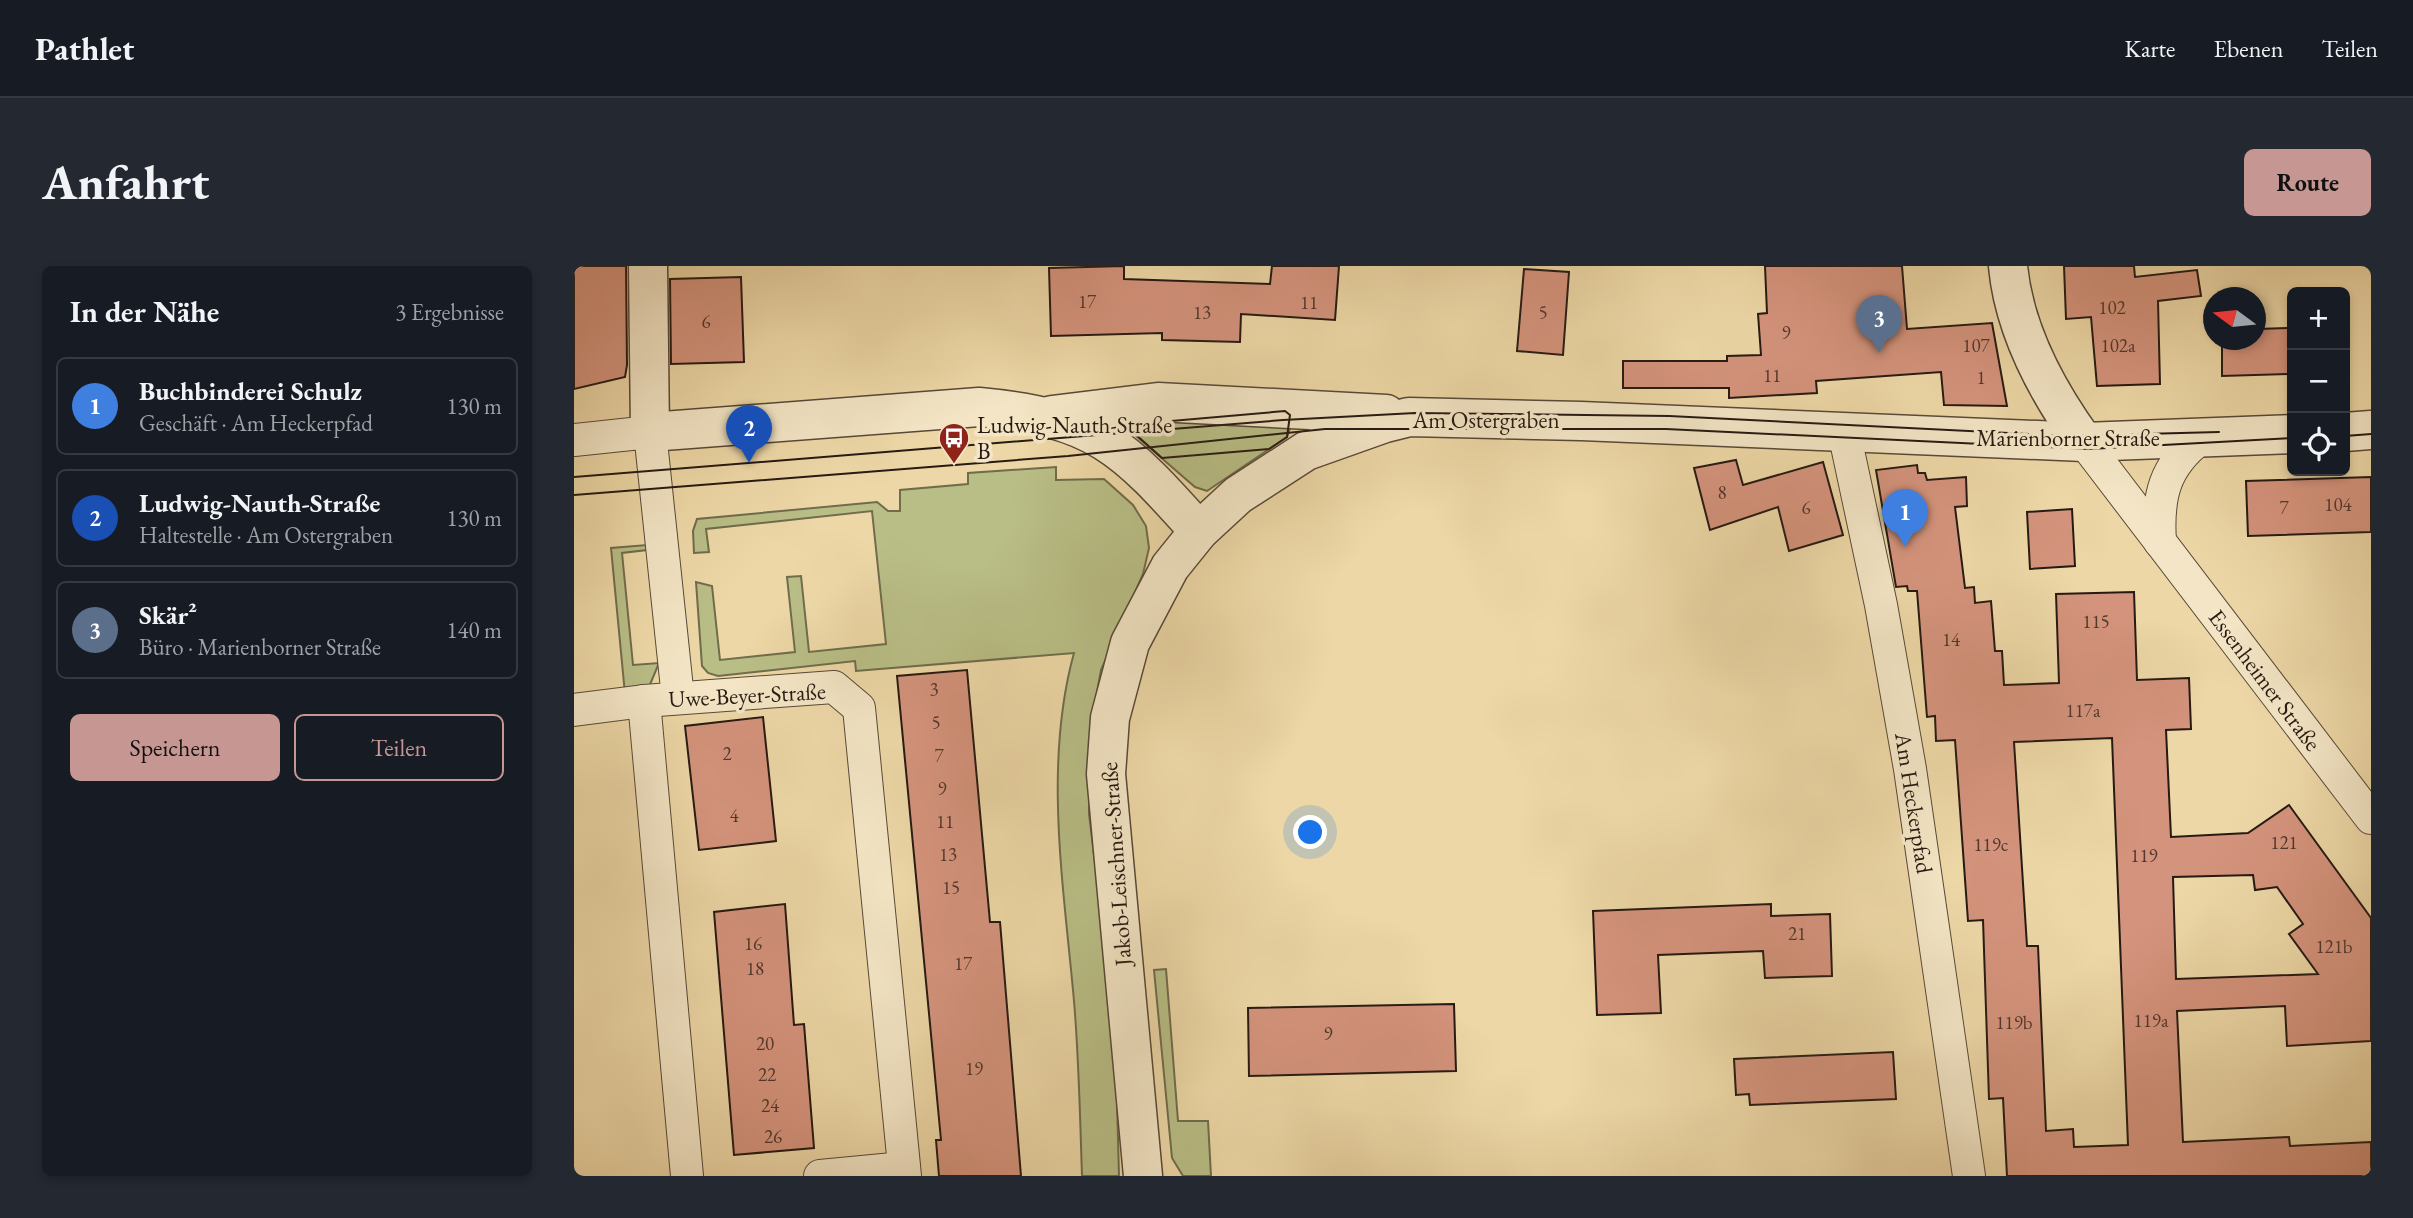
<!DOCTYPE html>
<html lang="de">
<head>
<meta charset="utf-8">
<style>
  body { margin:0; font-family:"EB Garamond",serif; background:#242831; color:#f1f3f6 }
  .controls { position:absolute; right:21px; top:21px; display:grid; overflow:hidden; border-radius:10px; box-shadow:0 4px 10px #0003 }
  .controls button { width:63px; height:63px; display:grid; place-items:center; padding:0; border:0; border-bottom:2px solid #363941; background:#171b24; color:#f1f3f6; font:35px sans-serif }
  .compass { position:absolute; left:1629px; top:21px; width:63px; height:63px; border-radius:50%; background:#171b24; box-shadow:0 4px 10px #0003; rotate:285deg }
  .you { position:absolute; left:737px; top:567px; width:24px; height:24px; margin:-18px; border:5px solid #fff; border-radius:50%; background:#1a73e8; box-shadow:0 0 0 10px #1a73e833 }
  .badge { display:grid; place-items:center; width:46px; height:46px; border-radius:50%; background:#c59692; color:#fff; font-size:23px; font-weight:700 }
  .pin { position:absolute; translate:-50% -58px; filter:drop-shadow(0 2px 4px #0008) }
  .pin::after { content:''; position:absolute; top:37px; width:24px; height:21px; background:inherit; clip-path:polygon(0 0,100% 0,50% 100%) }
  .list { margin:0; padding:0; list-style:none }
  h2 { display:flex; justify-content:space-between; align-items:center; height:91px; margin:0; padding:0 28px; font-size:30px }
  h2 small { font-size:23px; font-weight:400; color:#9ea1a6 }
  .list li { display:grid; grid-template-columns:46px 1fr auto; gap:21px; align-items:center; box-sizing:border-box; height:98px; margin:0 14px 14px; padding:0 14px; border:2px solid #363941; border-radius:10px }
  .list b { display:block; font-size:26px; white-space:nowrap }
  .list p { margin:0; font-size:23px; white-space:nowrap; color:#9ea1a6 }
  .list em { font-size:23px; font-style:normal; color:#9ea1a6 }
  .actions { display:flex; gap:14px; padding:21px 28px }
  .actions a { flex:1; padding:16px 0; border:2px solid #c59692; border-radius:10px; text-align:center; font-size:24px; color:#c59692 }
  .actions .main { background:#c59692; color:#111 }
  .icon { flex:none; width:38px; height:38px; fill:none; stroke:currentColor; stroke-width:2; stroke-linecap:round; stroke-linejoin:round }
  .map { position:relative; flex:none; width:1797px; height:910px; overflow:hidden; border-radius:10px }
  header { display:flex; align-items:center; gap:42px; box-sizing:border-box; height:98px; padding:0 35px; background:#171b24; border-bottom:2px solid #363941 }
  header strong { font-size:33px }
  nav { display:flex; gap:38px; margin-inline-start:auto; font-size:24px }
  .intro { display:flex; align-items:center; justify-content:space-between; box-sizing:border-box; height:168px; padding:0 42px }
  h1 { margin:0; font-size:49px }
  .button { padding:18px 32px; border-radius:10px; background:#c59692; color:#111; font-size:24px; font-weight:700 }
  main { display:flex; gap:42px; padding:0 42px }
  aside { flex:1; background:#171b24; border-radius:10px; box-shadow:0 4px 10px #0003 }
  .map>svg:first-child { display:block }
  .green { fill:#b9be86; stroke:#706c4c; stroke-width:2 }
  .building { fill:#d4937c; stroke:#261a13; stroke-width:2; fill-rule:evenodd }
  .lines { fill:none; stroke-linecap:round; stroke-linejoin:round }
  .minor-casing { stroke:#584938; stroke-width:34 }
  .tertiary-casing { stroke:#584938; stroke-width:41 }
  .minor { stroke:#f3e5c5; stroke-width:32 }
  .tertiary { stroke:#f3e5c5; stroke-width:38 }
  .tram { stroke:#261a13; stroke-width:2 }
  .labels { text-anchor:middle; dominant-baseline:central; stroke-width:7; stroke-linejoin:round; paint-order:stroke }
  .number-label { font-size:19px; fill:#52382d }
  .street-label { font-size:23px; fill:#261a13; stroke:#f3e5c5 }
  .poi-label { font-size:23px; fill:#261a13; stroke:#f3e5c5; text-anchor:start }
</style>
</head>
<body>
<header>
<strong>Pathlet</strong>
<nav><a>Karte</a><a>Ebenen</a><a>Teilen</a></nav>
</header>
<div class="intro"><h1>Anfahrt</h1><a class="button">Route</a></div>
<main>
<aside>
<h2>In der Nähe<small>3 Ergebnisse</small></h2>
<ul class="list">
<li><span class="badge" style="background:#3f7fe0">1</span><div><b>Buchbinderei Schulz</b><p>Geschäft · Am Heckerpfad</p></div><em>130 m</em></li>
<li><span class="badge" style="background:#1a4fb4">2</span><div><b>Ludwig-Nauth-Straße</b><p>Haltestelle · Am Ostergraben</p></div><em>130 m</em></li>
<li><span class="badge" style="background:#5c6f8a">3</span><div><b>Skär²</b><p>Büro · Marienborner Straße</p></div><em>140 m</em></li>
</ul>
<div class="actions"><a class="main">Speichern</a><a>Teilen</a></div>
</aside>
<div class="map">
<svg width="1797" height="910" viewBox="0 0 1797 910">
  <rect width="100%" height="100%" fill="#edd7a6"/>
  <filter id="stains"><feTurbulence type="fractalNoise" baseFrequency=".00286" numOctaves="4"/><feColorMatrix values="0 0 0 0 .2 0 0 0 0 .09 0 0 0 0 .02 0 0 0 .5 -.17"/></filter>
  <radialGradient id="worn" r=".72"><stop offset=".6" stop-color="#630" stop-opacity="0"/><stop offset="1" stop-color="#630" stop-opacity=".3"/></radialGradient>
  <!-- green -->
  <g class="green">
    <path d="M553,146L716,162L713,171L633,225L621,221L553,162Z"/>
    <path d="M482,201V214L530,213L559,239L572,260L575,282L569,308L527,404L516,464L515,548L541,761L545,910H508C506,852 505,793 500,735C490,622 469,499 500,387L282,405L281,395L144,410L134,407L128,400L122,316L138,320L146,394L221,386L213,311L227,310L235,386L312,378L298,245L132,263L135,286L120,287L119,265L123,253L303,236L314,245H326V224L394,218V207Z"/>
    <path d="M73,279V284L48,287L59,399L85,397L75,421L51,428L37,282Z"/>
    <path d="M592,703L604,855H634L637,910H609L598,892L580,704Z"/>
  </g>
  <!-- building -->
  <g class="building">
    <path d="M0,0H52L53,99L51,111L0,123Z"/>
    <path d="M550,0V13L696,18L698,0H765L761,54L667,48L666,76L588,74V67L477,70L475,2Z"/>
    <path d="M1191,0H1328L1333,63L1418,57L1433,140L1370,139L1367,106L1242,115L1243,127L1155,132V122H1049V95H1153V90L1187,89L1184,48L1193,47Z"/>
    <path d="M1490,0H1560L1561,11L1623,4L1627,30L1584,35L1586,118L1523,120L1517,51L1492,53Z"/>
    <path d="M950,3L995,6L989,89L943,85Z"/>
    <path d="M167,11L170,96L97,98L96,13Z"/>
    <path d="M1718,62V108L1648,110V74H1682V63Z"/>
    <path d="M1162,194L1169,219L1249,196L1269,269L1215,285L1204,241L1136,264L1120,202Z"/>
    <path d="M1343,199L1344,207H1351L1353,214L1392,211L1393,240L1381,241L1391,322L1400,321L1401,337L1417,335L1421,385H1428L1430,419L1485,417L1482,328L1560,326L1563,414L1615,412L1617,463L1592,464L1597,571L1674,567L1715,539L1797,652V775L1713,780L1711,740L1603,745L1609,876L1715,871L1716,880L1797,876V910H1433L1429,832L1415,833L1409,654L1394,655L1381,474L1362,475L1361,450L1353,451L1343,325H1334L1333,320L1322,321L1302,204ZM1538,472L1554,879L1500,881L1499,863L1472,865L1464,680H1453L1440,476ZM1679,609L1681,624L1703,621L1729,658L1715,668L1744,708L1602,713L1599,611Z"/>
    <path d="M1797,211V266L1674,270L1672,215Z"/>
    <path d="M1498,243L1501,300L1456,303L1453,246Z"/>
    <path d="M393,404L416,656H426L447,910H365L362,874H367L323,410Z"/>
    <path d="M189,451L202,575L125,584L111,460Z"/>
    <path d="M211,638L220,759L230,758L240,882L160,889L140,646Z"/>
    <path d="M1197,638V650L1256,648L1258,710L1191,712L1189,685L1084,689L1087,747L1023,749L1019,645Z"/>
    <path d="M880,738L882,805L675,810L674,742Z"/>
    <path d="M1319,786L1322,833L1176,839L1175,828L1162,829L1160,793Z"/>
  </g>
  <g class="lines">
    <!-- minor casing -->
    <g class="minor-casing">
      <g id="minor">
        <path d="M1270,166L1307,339L1336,503L1395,910"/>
        <path d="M0,174L76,166L104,432"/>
        <path d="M1510,176L1797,552"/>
        <path d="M1586,276C1583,231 1590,200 1627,172"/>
        <path d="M70,435L113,910"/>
        <path d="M0,444L70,435L260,421L285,442L331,910"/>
        <path d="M246,910L330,902"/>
      </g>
    </g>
    <!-- tertiary casing -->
    <g class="tertiary-casing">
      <g id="tertiary">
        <path d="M74,0L76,166L405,141C523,152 549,180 625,265"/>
        <path d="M1434,0C1440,64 1473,125 1510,176"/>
        <path d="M478,149L584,136L812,148"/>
        <path d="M1771,166L1797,164"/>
        <path d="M569,910L532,508L536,452L556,377L596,301L625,265L664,229L732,185L811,157L835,151L1007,155L1510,176L1718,168"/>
      </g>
    </g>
    <!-- minor -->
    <use href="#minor" class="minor"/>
    <!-- tertiary -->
    <use href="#tertiary" class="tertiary"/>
    <!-- tram -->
    <g class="tram">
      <path d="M711,145L716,149L713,171L695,183L588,192L551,159Z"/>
      <path d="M1771,170L1797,168"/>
      <path d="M0,211L709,154L841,147L1095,150L1493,170L1645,166"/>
      <path d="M0,229L494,190L751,163H1092L1515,183L1718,172"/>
    </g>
  </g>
  <!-- icons -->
  <defs>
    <g id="bus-pin" transform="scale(1.575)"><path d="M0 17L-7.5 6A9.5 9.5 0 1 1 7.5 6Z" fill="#8f2418" stroke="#f3e5c5"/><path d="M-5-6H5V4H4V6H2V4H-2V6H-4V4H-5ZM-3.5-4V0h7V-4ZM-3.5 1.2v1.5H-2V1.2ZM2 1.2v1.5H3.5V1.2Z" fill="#fff"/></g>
  </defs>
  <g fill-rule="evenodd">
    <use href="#bus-pin" x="380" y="172"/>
  </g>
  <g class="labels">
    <!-- number labels -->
    <g class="number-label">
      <text x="513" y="35">17</text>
      <text x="735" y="36">11</text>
      <text x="1538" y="41">102</text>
      <text x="628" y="46">13</text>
      <text x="969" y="46">5</text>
      <text x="132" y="55">6</text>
      <text x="1212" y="66">9</text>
      <text x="1402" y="79">107</text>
      <text x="1544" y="79">102a</text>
      <text x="1198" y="109">11</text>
      <text x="1407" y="111">1</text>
      <text x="1148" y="226">8</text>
      <text x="1764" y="238">104</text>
      <text x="1232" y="241">6</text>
      <text x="1710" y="241">7</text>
      <text x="1522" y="355">115</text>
      <text x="1377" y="373">14</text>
      <text x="360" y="423">3</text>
      <text x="1509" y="444">117a</text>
      <text x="362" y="456">5</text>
      <text x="153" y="487">2</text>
      <text x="365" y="489">7</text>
      <text x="368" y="522">9</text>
      <text x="160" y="549">4</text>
      <text x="371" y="555">11</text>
      <text x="1710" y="576">121</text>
      <text x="1417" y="578">119c</text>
      <text x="374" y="588">13</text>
      <text x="1570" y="589">119</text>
      <text x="377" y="621">15</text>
      <text x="1223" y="667">21</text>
      <text x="179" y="677">16</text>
      <text x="1760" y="680">121b</text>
      <text x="389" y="697">17</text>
      <text x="181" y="702">18</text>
      <text x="1577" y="754">119a</text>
      <text x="1440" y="756">119b</text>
      <text x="754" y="767">9</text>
      <text x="191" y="777">20</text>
      <text x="400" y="802">19</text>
      <text x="193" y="808">22</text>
      <text x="196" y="839">24</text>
      <text x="199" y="870">26</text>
    </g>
    <!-- street labels -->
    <g class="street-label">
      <text x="912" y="154">Am Ostergraben</text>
      <text x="1494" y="172">Marienborner Straße</text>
      <text transform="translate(1691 414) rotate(53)">Essenheimer Straße</text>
      <text transform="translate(173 429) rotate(-3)">Uwe-Beyer-Straße</text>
      <text transform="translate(1340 537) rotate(81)">Am Heckerpfad</text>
      <text transform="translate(542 598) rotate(-94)">Jakob-Leischner-Straße</text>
    </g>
    <!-- poi labels -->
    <g class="poi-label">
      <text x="403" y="159">Ludwig-Nauth-Straße<tspan x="403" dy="26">B</tspan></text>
    </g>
  </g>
  <rect width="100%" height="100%" filter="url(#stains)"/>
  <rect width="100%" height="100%" fill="url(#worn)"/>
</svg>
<div class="controls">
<button>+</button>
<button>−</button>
<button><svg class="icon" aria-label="locate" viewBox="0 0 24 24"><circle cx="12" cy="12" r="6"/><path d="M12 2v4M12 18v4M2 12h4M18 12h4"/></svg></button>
</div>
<svg class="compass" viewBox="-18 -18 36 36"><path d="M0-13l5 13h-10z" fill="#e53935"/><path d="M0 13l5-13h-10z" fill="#9ea1a6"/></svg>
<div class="you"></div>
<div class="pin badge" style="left:1331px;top:281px;background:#3f7fe0">1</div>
<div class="pin badge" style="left:175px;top:197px;background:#1a4fb4">2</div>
<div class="pin badge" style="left:1305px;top:87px;background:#5c6f8a">3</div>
</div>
</main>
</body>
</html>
